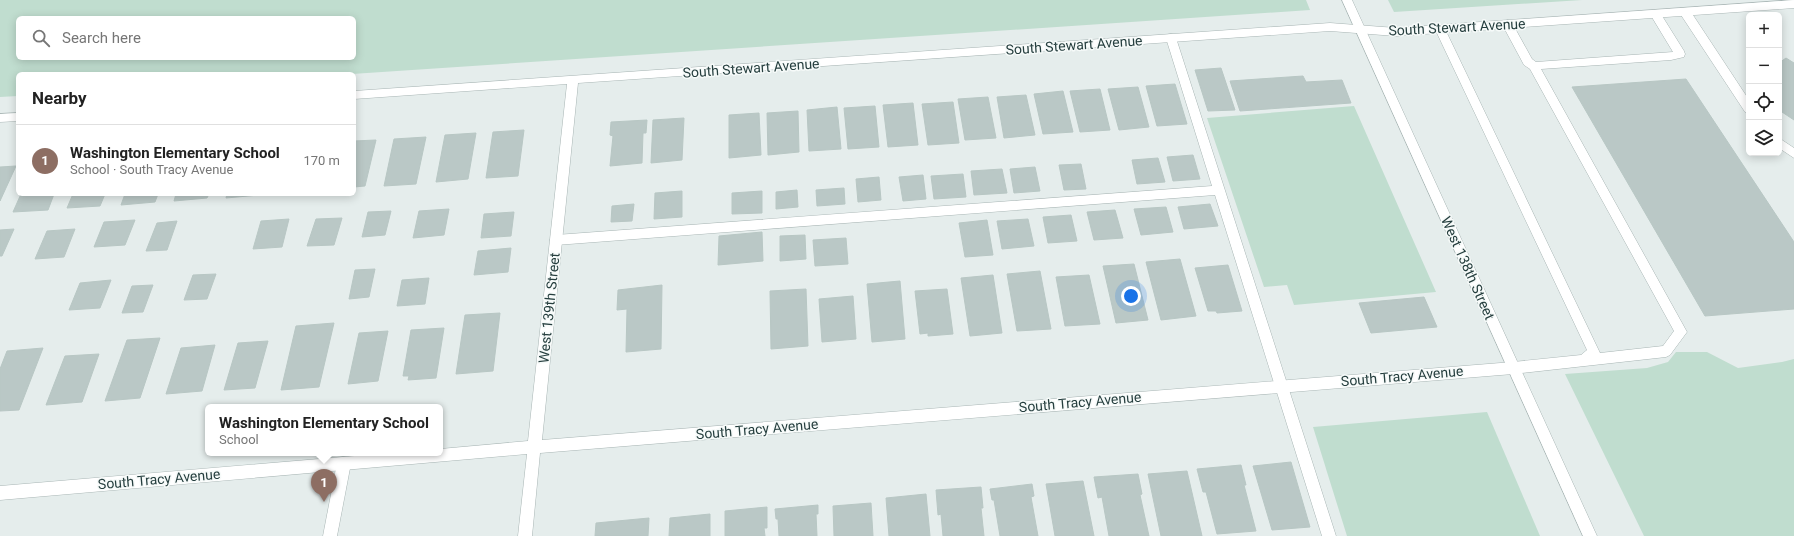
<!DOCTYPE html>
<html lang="en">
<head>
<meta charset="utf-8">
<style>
  body { margin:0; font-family:Roboto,sans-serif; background:#f6f6f6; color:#222 }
  .controls { position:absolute; right:12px; top:12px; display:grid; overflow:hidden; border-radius:6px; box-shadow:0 2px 10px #0003 }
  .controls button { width:36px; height:36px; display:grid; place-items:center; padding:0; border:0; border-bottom:1px solid #e0e0e0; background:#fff; color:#222; font:20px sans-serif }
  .you { position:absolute; left:1131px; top:296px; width:14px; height:14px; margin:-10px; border:3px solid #fff; border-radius:50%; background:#1a73e8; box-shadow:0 0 0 6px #1a73e833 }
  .badge { display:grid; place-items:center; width:26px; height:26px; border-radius:50%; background:#7c5e41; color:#fff; font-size:13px; font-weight:700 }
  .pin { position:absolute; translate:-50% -33px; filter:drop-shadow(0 1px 2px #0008) }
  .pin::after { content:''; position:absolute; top:21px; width:14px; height:12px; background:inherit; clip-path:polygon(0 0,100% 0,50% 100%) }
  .popup { position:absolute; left:205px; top:404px; width:238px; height:52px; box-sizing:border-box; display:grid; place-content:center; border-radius:6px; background:#fff; filter:drop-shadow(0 1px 3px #0005); font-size:13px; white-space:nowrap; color:#767676 }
  .popup b { font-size:15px; color:#222 }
  .popup::after { content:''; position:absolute; left:50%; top:100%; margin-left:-8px; border:8px solid transparent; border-top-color:#fff }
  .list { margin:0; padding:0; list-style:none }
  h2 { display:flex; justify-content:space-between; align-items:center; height:52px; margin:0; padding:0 16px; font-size:17px }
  h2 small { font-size:13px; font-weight:400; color:#767676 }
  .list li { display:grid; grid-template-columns:26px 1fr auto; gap:12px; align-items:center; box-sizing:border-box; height:72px; padding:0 16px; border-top:1px solid #e0e0e0 }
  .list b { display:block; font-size:15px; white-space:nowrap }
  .list p { margin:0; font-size:13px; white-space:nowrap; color:#767676 }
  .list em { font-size:13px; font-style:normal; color:#767676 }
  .icon { flex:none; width:22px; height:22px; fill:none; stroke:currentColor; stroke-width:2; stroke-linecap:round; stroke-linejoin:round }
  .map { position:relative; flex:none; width:1794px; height:536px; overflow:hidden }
  .search { position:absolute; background:#fff; box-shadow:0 2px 10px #0003; left:16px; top:16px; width:340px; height:44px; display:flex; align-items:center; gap:10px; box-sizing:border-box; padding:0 14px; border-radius:6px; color:#767676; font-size:15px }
  .panel { position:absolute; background:#fff; box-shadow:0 2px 10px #0003; left:16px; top:72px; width:340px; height:124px; border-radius:6px }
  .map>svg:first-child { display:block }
  .green { fill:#c0ddcf; fill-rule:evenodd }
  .building { fill:#bac8c6; stroke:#b8c7c4 }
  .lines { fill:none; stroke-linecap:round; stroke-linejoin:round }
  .service-casing { stroke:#a8b5b4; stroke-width:1 }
  .minor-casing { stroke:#a8b5b4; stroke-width:1 }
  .tertiary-casing { stroke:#a8b5b4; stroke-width:1 }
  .service { fill:#fff; fill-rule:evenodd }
  .minor { fill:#fff; fill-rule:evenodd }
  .tertiary { fill:#fff; fill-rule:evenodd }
  .labels { text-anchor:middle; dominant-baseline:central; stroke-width:3; stroke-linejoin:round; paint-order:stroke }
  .street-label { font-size:14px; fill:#253e3e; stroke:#f6faf9 }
</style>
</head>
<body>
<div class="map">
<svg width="1794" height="536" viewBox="0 0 1794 536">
  <rect width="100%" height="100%" fill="#e5edec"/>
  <!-- green -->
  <g class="green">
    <path d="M0,0H1306L1310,10L352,74H18V96L0,97ZM18,18H354V58H18Z"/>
    <path d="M1388,0H1582L1394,12Z"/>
    <path d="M1354,106L1436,292L1294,305L1287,285L1264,287L1207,118Z"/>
    <path d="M1676,352H1707L1738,368L1782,362L1794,359V536H1644L1565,374L1647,368L1668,362Z"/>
    <path d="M1487,412L1540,536H1347L1313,427Z"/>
  </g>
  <!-- building -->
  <g class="building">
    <path d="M1786,58L1794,63V120L1779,110V63Z"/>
    <path d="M1221,68L1235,110L1208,111L1195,70Z"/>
    <path d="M1303,76L1306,82L1342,80L1351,103L1240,111L1230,81Z"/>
    <path d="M1686,79L1794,242V309L1705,316L1572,87Z"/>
    <path d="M1175,84L1187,124L1157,126L1146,86Z"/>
    <path d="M1138,87L1149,127L1119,130L1108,89Z"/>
    <path d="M1100,89L1110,130L1080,132L1070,91Z"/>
    <path d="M1063,91L1073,132L1043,134L1034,94Z"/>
    <path d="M1026,95L1035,135L1004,138L997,97Z"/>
    <path d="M988,97L996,138L965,140L958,99Z"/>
    <path d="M953,102L959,143L928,145L922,104Z"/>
    <path d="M913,103L918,145L888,147L883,105Z"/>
    <path d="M875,106L879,147L848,149L844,108Z"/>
    <path d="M837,107L841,149L809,151L807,110Z"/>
    <path d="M798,111L799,152L768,155L767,113Z"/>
    <path d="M759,113L761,155L729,158V115Z"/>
    <path d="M684,118L682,160L651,163L653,120Z"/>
    <path d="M647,120L646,133H643L642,163L610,166L613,136L610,135L611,122Z"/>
    <path d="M524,130L518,176L486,178L493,132Z"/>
    <path d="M476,133L468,179L436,182L445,135Z"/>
    <path d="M426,137L416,184L384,186L394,139Z"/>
    <path d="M376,140L365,186L354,187V141Z"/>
    <path d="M1193,155L1200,179L1173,181L1167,157Z"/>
    <path d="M1158,158L1165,182L1137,184L1132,160Z"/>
    <path d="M1081,164L1086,189L1064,190L1059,165Z"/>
    <path d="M16,166L0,201V167Z"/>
    <path d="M1035,167L1040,191L1014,193L1010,169Z"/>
    <path d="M1002,169L1007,193L974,195L971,171Z"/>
    <path d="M963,174L966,197L934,199L931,176Z"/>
    <path d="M923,175L926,199L903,201L899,177Z"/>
    <path d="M879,177L881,200L858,202L856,179Z"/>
    <path d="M844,188L845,204L817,206L816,190Z"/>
    <path d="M797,190L798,207L776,209V192Z"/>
    <path d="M682,191V217L654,219L655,193Z"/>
    <path d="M762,191V213L732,214V193Z"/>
    <path d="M21,194H54L48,210L13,212Z"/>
    <path d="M73,194H105L100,206L67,208Z"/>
    <path d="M125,194H158L155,202L121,205Z"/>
    <path d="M176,194H209L207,198L174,201Z"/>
    <path d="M227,194H259V195L226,198Z"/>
    <path d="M634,204L632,221L611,222L612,206Z"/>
    <path d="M1210,204L1218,226L1184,229L1178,207Z"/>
    <path d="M1166,207L1173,232L1141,235L1134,209Z"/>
    <path d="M449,209L444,235L413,238L419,211Z"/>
    <path d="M1115,210L1123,238L1094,240L1087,212Z"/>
    <path d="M391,211L385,235L362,237L368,212Z"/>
    <path d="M514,212L511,236L481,238L484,214Z"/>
    <path d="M1071,215L1077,241L1048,243L1043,217Z"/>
    <path d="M342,218L334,245L307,246L316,219Z"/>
    <path d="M289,219L282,247L253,249L261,221Z"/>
    <path d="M1028,219L1034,246L1002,249L997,221Z"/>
    <path d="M135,220L125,245L94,247L104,222Z"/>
    <path d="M987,220L993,255L965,257L959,223Z"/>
    <path d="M177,221L167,250L146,251L157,223Z"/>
    <path d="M14,229L2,256H0V230Z"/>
    <path d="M75,229L64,257L35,259L47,231Z"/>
    <path d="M762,232L763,261L718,265L719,236Z"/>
    <path d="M805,235L806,259L780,261V236Z"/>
    <path d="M846,238L848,264L815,266L813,240Z"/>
    <path d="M511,248L508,272L474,275L478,251Z"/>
    <path d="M1180,259L1196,316L1161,320L1146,262Z"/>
    <path d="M1134,264L1148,320L1116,323L1103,266Z"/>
    <path d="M1228,265L1242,311L1217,313L1216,311H1208L1195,268Z"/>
    <path d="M375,269L369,297L349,299L355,270Z"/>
    <path d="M1040,271L1051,329L1017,331L1007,274Z"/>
    <path d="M216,274L207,299L184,300L193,275Z"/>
    <path d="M993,275L1002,333L970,336L961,278Z"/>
    <path d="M1089,275L1100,324L1065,326L1056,277Z"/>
    <path d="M429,278L425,304L397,306L402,280Z"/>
    <path d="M111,280L100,308L69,310L80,283Z"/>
    <path d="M900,281L905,339L872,342L867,284Z"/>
    <path d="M153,285L143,312L122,313L132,286Z"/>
    <path d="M662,285L661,349L626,352L627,309L617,310L618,290Z"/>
    <path d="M806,289L808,346L771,349L770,291Z"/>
    <path d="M947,289L953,334L928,336V333L920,334L915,291Z"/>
    <path d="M853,296L856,339L822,342L819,299Z"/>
    <path d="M1424,297L1437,327L1371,333L1359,303Z"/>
    <path d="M500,313L493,371L456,374L465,315Z"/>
    <path d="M334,323L319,387L281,390L296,326Z"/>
    <path d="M444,328L436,378L408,380L409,376H403L411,330Z"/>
    <path d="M388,331L378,381L348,384L359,333Z"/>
    <path d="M160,338L140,398L105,401L127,340Z"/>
    <path d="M268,341L255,388L224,390L238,343Z"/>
    <path d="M215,345L202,391L166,394L181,348Z"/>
    <path d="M43,348L19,410L0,411V369L7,351Z"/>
    <path d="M99,354L82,402L46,405L65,356Z"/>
    <path d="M1291,462L1310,527L1272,530L1253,466Z"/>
    <path d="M1241,465L1246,485H1244L1256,531L1217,534L1206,492H1203L1197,469Z"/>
    <path d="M1187,471L1202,536H1161L1148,474Z"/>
    <path d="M1138,474L1142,494L1140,495L1149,536H1109L1102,497L1098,498L1094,477Z"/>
    <path d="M1083,481L1094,536H1055L1046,484Z"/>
    <path d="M1032,484L1034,496L1031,497L1038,536H1000L994,500H992L990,489Z"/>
    <path d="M981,487L983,508H981L984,536H943L941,514L938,515L936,490Z"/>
    <path d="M926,494L930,536H889L886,498Z"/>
    <path d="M871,503L873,536H834L833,506Z"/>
    <path d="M818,505V514H816L817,536H779L778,519H776L775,509Z"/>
    <path d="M767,507V528H764L765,536H725V511Z"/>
    <path d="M710,514V536H669L670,518Z"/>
    <path d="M649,518L648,536H595L596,523Z"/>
  </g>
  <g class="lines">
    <!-- service casing -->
    <g class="service-casing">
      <g id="service">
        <path d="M1685,8L1689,9L1749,100V113L1745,112L1681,15L1680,12L1681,9Z"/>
        <path d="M1655,10L1659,11L1684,51L1685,54L1684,57L1671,60L1541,69L1687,332L1670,355L1666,357L1513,374L1508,372L1507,368L1508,364L1513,362L1581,355L1587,350L1435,29L1440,25L1445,29L1600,353L1663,346L1674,331L1530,69L1524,65L1502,24L1507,20L1511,21L1532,59L1536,62L1673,52L1650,14Z"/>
        <path d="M1171,34L1175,35L1176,38L1336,536H1322L1215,195L556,245L552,244L550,240L552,236L556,235L1212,186L1166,38L1167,35Z"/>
        <path d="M1779,138L1794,148V158L1779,148Z"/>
        <path d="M344,457L349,458L351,463L337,536H323L337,463L339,458Z"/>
      </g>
    </g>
    <!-- minor casing -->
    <g class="minor-casing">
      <g id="minor">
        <path d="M1794,0V8L1396,36L1330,31L578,83L542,440L1513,362L1518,364L1519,368L1518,372L1513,374L540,453L532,536H518L527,454L0,500V486L390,453H440V449L528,441L567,84L354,99V91L1330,23L1396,28Z"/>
        <path d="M18,113V121L0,122V114Z"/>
      </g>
    </g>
    <!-- tertiary casing -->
    <g class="tertiary-casing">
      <path id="tertiary" d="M1342,0H1352L1597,536H1583Z"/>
    </g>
    <!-- service -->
    <use href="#service" class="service"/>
    <!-- minor -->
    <use href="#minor" class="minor"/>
    <!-- tertiary -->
    <use href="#tertiary" class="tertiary"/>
  </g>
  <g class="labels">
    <!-- street labels -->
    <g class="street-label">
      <text transform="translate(1457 27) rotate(-3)">South Stewart Avenue</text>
      <text transform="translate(1074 45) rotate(-4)">South Stewart Avenue</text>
      <text transform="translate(751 68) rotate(-4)">South Stewart Avenue</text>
      <text transform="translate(1468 268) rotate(66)">West 138th Street</text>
      <text transform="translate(549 308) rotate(-84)">West 139th Street</text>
      <text transform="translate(1402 376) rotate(-5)">South Tracy Avenue</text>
      <text transform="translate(1080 402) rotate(-5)">South Tracy Avenue</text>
      <text transform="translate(757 429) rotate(-5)">South Tracy Avenue</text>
      <text transform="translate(159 479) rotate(-5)">South Tracy Avenue</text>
    </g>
  </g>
</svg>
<div class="controls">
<button>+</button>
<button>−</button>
<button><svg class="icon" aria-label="locate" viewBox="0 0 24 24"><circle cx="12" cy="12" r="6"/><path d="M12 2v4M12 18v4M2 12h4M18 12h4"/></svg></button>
<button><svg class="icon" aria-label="layers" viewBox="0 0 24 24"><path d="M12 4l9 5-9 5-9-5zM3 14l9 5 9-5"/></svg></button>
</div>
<div class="you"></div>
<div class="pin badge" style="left:324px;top:502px;background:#8d6e63">1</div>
<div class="popup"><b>Washington Elementary School</b>School</div>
<div class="search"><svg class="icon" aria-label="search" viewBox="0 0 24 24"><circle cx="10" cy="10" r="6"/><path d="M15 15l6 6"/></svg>Search here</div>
<section class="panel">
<h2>Nearby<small></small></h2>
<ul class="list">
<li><span class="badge" style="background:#8d6e63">1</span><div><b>Washington Elementary School</b><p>School · South Tracy Avenue</p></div><em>170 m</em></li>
</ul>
</section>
</div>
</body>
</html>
